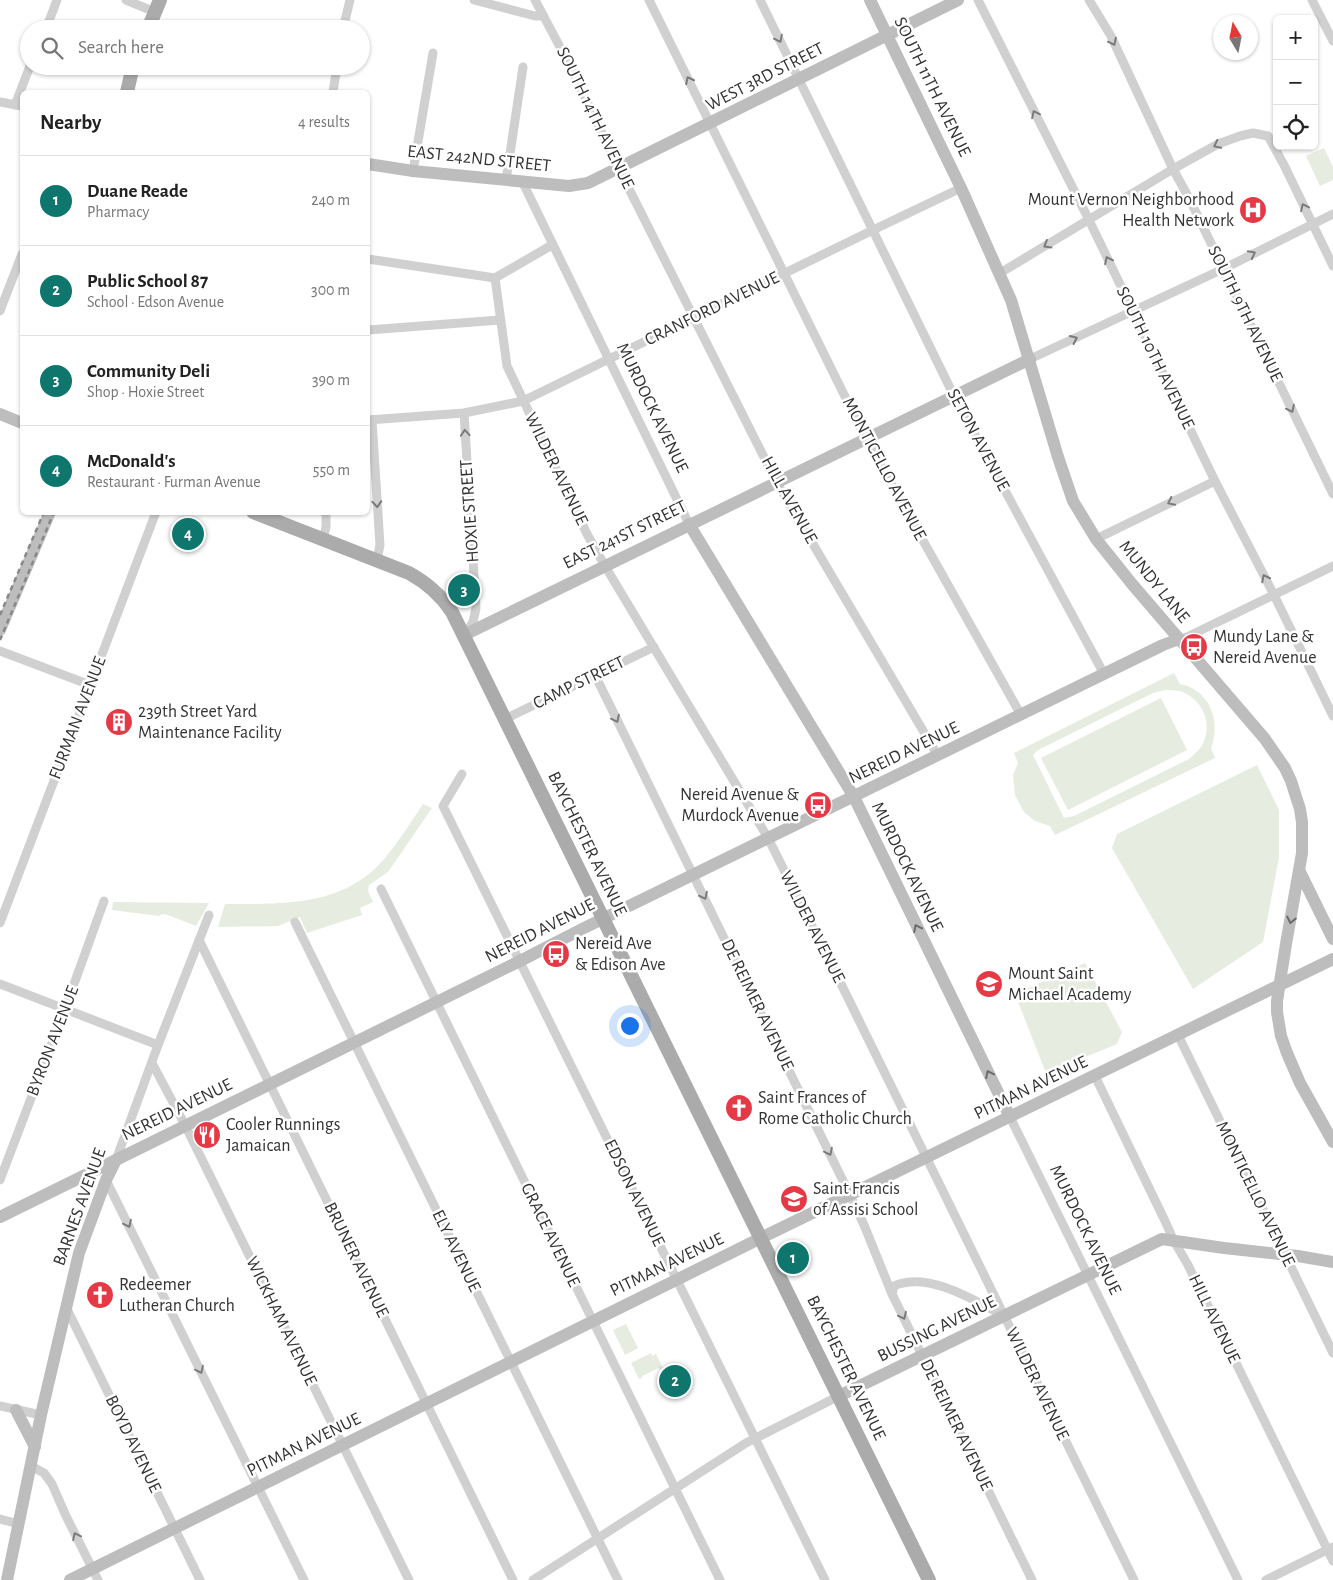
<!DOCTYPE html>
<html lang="en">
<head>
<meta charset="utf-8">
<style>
  body { margin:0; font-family:"Alegreya Sans",sans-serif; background:#f6f6f6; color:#222 }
  .controls { position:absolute; right:15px; top:15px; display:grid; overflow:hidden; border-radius:8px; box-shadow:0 1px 4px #0004 }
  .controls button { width:45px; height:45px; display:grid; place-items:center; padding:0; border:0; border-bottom:1px solid #e0e0e0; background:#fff; color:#222; font:25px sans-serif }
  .compass { position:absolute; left:1213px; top:15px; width:45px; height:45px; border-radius:50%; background:#fff; box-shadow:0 1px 4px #0004; rotate:350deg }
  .you { position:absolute; left:629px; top:1025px; width:18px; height:18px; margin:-12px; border:4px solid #fff; border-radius:50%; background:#1a73e8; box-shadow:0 0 0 8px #1a73e833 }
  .badge { display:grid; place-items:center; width:32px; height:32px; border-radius:50%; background:#0f766e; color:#fff; font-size:16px; font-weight:700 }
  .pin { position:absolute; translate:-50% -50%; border:2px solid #fff; box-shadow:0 1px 5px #0006 }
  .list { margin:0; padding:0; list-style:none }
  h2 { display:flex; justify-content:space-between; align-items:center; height:65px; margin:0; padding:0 20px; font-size:21px }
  h2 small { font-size:16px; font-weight:400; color:#767676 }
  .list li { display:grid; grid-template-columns:32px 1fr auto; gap:15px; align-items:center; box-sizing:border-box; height:90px; padding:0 20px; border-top:1px solid #e0e0e0 }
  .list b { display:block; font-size:19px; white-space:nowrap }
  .list p { margin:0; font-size:16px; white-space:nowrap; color:#767676 }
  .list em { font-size:16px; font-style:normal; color:#767676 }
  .icon { flex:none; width:28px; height:28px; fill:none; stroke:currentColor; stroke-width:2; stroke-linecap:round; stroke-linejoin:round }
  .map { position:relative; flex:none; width:1333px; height:1580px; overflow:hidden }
  .search { position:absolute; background:#fff; box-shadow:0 1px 4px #0004; left:20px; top:20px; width:350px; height:55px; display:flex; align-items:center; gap:12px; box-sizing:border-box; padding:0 18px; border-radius:28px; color:#767676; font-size:19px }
  .panel { position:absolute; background:#fff; box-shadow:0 1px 4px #0004; left:20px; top:90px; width:350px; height:425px; border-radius:8px }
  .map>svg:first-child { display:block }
  .green { fill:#e6ecdf; fill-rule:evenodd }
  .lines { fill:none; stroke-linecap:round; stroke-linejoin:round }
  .street { stroke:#d0d0d0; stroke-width:9 }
  .secondary { stroke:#bdbdbd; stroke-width:12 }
  .primary { stroke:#ababab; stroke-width:14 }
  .rail { stroke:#888; stroke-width:2.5; stroke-dasharray:5 4; stroke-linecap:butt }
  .oneway { stroke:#7a7a7a }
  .oneway2 { stroke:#6a6a6a }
  .labels { text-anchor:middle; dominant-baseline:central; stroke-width:5; stroke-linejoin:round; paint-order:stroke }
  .street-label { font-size:18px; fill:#333; stroke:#fff }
  .poi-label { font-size:18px; fill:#333; stroke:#fff; text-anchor:start }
</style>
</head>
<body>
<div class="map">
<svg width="1333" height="1580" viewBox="0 0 1333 1580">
  <rect width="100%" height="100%" fill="#fff"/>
  <!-- green -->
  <g class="green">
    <path d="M1324,148L1333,167V180L1320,186L1306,156Z"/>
    <path d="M1174,673L1180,684C1210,690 1221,721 1211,748L1215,758L1055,835L1050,826L1035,821L1024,812L1015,795L1013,775L1018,763L1014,753ZM1165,690C1172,690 1179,690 1185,693C1201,701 1211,720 1205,738C1203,747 1195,754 1189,759L1074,816L1064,818L1033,755L1038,750L1153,693Z"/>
    <path d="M1161,698L1187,750L1068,810L1041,758Z"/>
    <path d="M1257,765L1279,810V857L1263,942L1193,989L1112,848L1117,834Z"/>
    <path d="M423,804L432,808L388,872L369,885L368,891L373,902L360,908L362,915L307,933L300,917L278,926L218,927L225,904C283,904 344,907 385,858C399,841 411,822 423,804Z"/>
    <path d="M113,902L209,903L196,926L168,915L162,914L159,916L112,910Z"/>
    <path d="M1085,963L1122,1032L1117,1044L1046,1073L1015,994Z"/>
    <path d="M626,1324L638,1348L625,1355L613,1330Z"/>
    <path d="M651,1353L652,1356L656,1354L663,1368L660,1369L659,1368L642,1376V1378L639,1379L631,1363Z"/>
  </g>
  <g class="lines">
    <!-- street -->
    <g class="street">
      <path d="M126,0L155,12"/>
      <path d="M474,0L535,16H543"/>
      <path d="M535,0L568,62L619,169L777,483L938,756"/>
      <path d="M649,0L866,439L1021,715"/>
      <path d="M760,0L954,396L1104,674"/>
      <path d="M978,0L1089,220L1215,481L1274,595L1333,716"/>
      <path d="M1089,0L1111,36L1173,169L1189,198L1333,494"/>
      <path d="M1312,0L1333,41"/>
      <path d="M46,29L57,0"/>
      <path d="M343,29L350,0"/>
      <path d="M333,92L337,66"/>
      <path d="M0,102L22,106"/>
      <path d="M15,105L30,66"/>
      <path d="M413,171L433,53"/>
      <path d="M506,180L523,67"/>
      <path d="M522,181L689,524"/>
      <path d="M368,259L495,278L552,245"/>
      <path d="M1000,273L1173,169L1218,144L1240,136L1253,133L1268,136L1284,165L1333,266"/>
      <path d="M495,278L507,366L587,534L605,566L768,838L846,994L1134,1580"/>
      <path d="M0,311L22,254"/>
      <path d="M368,330L500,320"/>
      <path d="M1030,359L1223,269L1333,214"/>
      <path d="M464,413L476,608L473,622L466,633"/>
      <path d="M368,420L464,413L523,401L873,230L961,188"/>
      <path d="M372,420L380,545L377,560"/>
      <path d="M1096,539L1215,481"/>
      <path d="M323,540L326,527V512"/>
      <path d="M1179,639L1187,637L1333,566"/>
      <path d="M0,651L90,685"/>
      <path d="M595,675L850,1195L864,1225L892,1294L1032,1580"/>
      <path d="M505,719L654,647"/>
      <path d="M462,774L443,806L825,1580"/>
      <path d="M381,889L720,1580"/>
      <path d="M295,922L618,1580"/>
      <path d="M0,923L156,512"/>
      <path d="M199,940L513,1580"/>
      <path d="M0,984L158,1045"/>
      <path d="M1178,1035L1333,1353"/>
      <path d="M152,1063L185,1125L409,1580"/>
      <path d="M1095,1076L1165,1221L1174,1241L1188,1265L1333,1561"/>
      <path d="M1010,1117L1238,1580"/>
      <path d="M116,1160L158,1045L209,915"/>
      <path d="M0,1180L65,1009L104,901"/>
      <path d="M106,1180L304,1580"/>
      <path d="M892,1294L894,1286C928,1271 974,1300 1004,1316"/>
      <path d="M66,1307L200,1580"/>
      <path d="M0,1406L41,1415"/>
      <path d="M31,1466L44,1473L52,1484L66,1516L98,1580"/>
      <path d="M0,1519L19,1524"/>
      <path d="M533,1580L746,1443L839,1396"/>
      <path d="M1266,1580L1333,1547"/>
    </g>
    <!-- secondary -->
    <g class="secondary">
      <path d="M870,0L961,188L1011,300L1058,457L1073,501L1096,539L1132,584L1265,739L1285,768L1291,781L1300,809L1302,822V853L1286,944L1277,1001V1012L1281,1036L1287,1053L1300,1083L1333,1142"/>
      <path d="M368,164L413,171L569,186L588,183L958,0"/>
      <path d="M0,414L22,423"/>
      <path d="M689,524L854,797L1010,1117"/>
      <path d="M0,630L50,512"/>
      <path d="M464,635L1030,359"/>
      <path d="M1300,872L1333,939"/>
      <path d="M0,1217L520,961L584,928L1163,645L1179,639"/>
      <path d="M839,1396L1162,1239L1224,1248L1298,1256L1333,1262"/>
      <path d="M16,1410L35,1447"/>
      <path d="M7,1580L41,1415L79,1253L106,1180L116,1160"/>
      <path d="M70,1580L767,1235L1333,959"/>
    </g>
    <!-- primary -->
    <g class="primary">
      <path d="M148,29L160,0"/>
      <path d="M127,92L133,66"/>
      <path d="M253,512L409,573C427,583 441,595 452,612L929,1580"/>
    </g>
    <!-- rail -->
    <g class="rail">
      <path d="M0,615L44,512"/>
      <path d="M0,640L54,512"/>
    </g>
  </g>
  <!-- one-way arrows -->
  <defs><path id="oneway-chevron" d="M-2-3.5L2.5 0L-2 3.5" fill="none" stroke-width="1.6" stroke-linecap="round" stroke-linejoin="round" transform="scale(1.25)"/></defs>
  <g class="oneway">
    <use href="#oneway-chevron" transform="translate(779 39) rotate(64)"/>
    <use href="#oneway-chevron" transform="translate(1113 42) rotate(64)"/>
    <use href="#oneway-chevron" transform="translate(689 80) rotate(-117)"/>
    <use href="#oneway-chevron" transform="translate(1035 114) rotate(-116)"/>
    <use href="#oneway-chevron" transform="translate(1217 145) rotate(154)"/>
    <use href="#oneway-chevron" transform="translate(1304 207) rotate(-115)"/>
    <use href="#oneway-chevron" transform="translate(1047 245) rotate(149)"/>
    <use href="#oneway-chevron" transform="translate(1252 254) rotate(-27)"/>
    <use href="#oneway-chevron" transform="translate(1108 260) rotate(-116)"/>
    <use href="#oneway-chevron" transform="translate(1074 339) rotate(-25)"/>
    <use href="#oneway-chevron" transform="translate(1291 409) rotate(64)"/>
    <use href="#oneway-chevron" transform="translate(465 433) rotate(-94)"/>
    <use href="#oneway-chevron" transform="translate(1171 502) rotate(154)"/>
    <use href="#oneway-chevron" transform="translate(377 504) rotate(86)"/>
    <use href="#oneway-chevron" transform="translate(1265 578) rotate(-117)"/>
    <use href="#oneway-chevron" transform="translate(616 719) rotate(64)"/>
    <use href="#oneway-chevron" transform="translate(704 896) rotate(64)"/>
    <use href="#oneway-chevron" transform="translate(829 1152) rotate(64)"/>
    <use href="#oneway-chevron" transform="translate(128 1224) rotate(64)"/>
    <use href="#oneway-chevron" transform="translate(903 1316) rotate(64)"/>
    <use href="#oneway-chevron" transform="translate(200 1370) rotate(64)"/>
    <use href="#oneway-chevron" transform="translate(76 1536) rotate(-116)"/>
  </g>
  <g class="oneway2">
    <use href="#oneway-chevron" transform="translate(1291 920) rotate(102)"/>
    <use href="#oneway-chevron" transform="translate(917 928) rotate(-116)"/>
    <use href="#oneway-chevron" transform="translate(989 1074) rotate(-116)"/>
  </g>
  <!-- icons -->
  <defs>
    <g id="hospital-disc" transform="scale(1.4375)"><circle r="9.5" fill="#e63946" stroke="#fff"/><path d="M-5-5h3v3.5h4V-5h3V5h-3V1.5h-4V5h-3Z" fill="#fff"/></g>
    <g id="bus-disc" transform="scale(1.4375)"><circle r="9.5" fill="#e63946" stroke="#fff"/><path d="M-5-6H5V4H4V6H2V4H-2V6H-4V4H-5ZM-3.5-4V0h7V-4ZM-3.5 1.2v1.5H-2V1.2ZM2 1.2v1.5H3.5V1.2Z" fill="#fff"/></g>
    <g id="building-disc" transform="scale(1.4375)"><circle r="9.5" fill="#e63946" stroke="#fff"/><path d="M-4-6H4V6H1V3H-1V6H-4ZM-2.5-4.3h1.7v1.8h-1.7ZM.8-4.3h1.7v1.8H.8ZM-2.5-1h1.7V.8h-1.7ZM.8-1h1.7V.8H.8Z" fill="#fff"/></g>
    <g id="school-disc" transform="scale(1.4375)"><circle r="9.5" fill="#e63946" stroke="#fff"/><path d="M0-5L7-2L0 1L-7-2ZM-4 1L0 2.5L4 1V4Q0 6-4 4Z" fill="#fff"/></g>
    <g id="church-disc" transform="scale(1.4375)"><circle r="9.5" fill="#e63946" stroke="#fff"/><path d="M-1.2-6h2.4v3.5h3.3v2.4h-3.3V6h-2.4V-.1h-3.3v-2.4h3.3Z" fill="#fff"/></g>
    <g id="restaurant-disc" transform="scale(1.4375)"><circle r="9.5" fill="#e63946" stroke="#fff"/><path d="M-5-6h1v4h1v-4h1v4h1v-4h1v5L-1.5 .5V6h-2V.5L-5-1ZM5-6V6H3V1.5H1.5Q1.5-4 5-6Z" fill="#fff"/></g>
  </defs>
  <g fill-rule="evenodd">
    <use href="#hospital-disc" x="1253" y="210"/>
    <use href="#bus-disc" x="1194" y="647"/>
    <use href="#building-disc" x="119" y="722"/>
    <use href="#bus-disc" x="818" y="805"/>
    <use href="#bus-disc" x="556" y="954"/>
    <use href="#school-disc" x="989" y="984"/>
    <use href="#church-disc" x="739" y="1108"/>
    <use href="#restaurant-disc" x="207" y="1135"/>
    <use href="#school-disc" x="794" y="1199"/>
    <use href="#church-disc" x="100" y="1295"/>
  </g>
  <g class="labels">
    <!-- street labels -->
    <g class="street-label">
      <text transform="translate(765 77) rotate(-27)">WEST 3RD STREET</text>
      <text transform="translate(932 87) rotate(64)">SOUTH 11TH AVENUE</text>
      <text transform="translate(595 118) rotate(64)">SOUTH 14TH AVENUE</text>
      <text transform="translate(479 159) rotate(6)">EAST 242ND STREET</text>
      <text transform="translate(712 309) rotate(-26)">CRANFORD AVENUE</text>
      <text transform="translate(1245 314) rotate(64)">SOUTH 9TH AVENUE</text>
      <text transform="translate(1155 358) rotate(64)">SOUTH 10TH AVENUE</text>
      <text transform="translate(652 408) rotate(64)">MURDOCK AVENUE</text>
      <text transform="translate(978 440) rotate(62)">SETON AVENUE</text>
      <text transform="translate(556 469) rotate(64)">WILDER AVENUE</text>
      <text transform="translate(884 469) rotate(62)">MONTICELLO AVENUE</text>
      <text transform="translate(789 500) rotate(61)">HILL AVENUE</text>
      <text transform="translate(470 511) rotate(-94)">HOXIE STREET</text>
      <text transform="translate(625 535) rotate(-26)">EAST 241ST STREET</text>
      <text transform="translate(1154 582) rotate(51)">MUNDY LANE</text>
      <text transform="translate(579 683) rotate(-26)">CAMP STREET</text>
      <text transform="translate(78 718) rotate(-69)">FURMAN AVENUE</text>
      <text transform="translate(904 753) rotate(-26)">NEREID AVENUE</text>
      <text transform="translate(587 844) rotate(64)">BAYCHESTER AVENUE</text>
      <text transform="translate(907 867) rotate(64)">MURDOCK AVENUE</text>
      <text transform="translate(812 927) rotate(63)">WILDER AVENUE</text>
      <text transform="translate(540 931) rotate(-27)">NEREID AVENUE</text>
      <text transform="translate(757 1005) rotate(64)">DE REIMER AVENUE</text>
      <text transform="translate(53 1041) rotate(-69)">BYRON AVENUE</text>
      <text transform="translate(1031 1088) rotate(-26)">PITMAN AVENUE</text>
      <text transform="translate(177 1110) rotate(-26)">NEREID AVENUE</text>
      <text transform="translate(634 1193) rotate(64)">EDSON AVENUE</text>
      <text transform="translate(1255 1194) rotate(64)">MONTICELLO AVENUE</text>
      <text transform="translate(80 1207) rotate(-70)">BARNES AVENUE</text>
      <text transform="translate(1085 1230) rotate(64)">MURDOCK AVENUE</text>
      <text transform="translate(550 1235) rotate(64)">GRACE AVENUE</text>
      <text transform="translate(456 1251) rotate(64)">ELY AVENUE</text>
      <text transform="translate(356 1260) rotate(64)">BRUNER AVENUE</text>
      <text transform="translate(667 1265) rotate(-26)">PITMAN AVENUE</text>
      <text transform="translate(1214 1319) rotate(64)">HILL AVENUE</text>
      <text transform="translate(281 1321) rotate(64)">WICKHAM AVENUE</text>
      <text transform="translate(937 1329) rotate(-26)">BUSSING AVENUE</text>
      <text transform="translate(846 1368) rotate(64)">BAYCHESTER AVENUE</text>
      <text transform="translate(1037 1384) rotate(64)">WILDER AVENUE</text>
      <text transform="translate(956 1425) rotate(64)">DE REIMER AVENUE</text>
      <text transform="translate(133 1444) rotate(64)">BOYD AVENUE</text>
      <text transform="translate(304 1445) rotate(-26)">PITMAN AVENUE</text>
    </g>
    <!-- poi labels -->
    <g class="poi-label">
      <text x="1234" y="200" text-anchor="end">Mount Vernon Neighborhood<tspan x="1234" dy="21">Health Network</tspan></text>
      <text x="1213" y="637">Mundy Lane &amp;<tspan x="1213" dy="21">Nereid Avenue</tspan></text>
      <text x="138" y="712">239th Street Yard<tspan x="138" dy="21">Maintenance Facility</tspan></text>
      <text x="799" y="795" text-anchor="end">Nereid Avenue &amp;<tspan x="799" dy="21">Murdock Avenue</tspan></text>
      <text x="575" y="944">Nereid Ave<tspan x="575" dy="21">&amp; Edison Ave</tspan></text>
      <text x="1008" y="974">Mount Saint<tspan x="1008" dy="21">Michael Academy</tspan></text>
      <text x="758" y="1098">Saint Frances of<tspan x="758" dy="21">Rome Catholic Church</tspan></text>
      <text x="226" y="1125">Cooler Runnings<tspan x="226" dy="21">Jamaican</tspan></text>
      <text x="813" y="1189">Saint Francis<tspan x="813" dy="21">of Assisi School</tspan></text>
      <text x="119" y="1285">Redeemer<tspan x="119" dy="21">Lutheran Church</tspan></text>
    </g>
  </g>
</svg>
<div class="controls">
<button>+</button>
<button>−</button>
<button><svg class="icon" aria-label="locate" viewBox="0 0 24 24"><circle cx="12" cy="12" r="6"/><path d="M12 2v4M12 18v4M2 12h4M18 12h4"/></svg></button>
</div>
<svg class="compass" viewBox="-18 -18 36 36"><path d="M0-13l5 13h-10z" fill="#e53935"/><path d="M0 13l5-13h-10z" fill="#767676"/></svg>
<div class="you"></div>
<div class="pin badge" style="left:793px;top:1258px">1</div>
<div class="pin badge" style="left:675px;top:1381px">2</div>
<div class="pin badge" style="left:464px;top:590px">3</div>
<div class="pin badge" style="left:188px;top:534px">4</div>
<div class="search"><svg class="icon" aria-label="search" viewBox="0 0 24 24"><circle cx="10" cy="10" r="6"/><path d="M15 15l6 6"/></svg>Search here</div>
<section class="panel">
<h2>Nearby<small>4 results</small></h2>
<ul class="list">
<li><span class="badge">1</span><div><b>Duane Reade</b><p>Pharmacy</p></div><em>240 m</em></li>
<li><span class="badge">2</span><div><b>Public School 87</b><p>School · Edson Avenue</p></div><em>300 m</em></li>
<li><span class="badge">3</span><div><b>Community Deli</b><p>Shop · Hoxie Street</p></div><em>390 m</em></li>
<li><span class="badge">4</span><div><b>McDonald's</b><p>Restaurant · Furman Avenue</p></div><em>550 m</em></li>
</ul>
</section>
</div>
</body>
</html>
